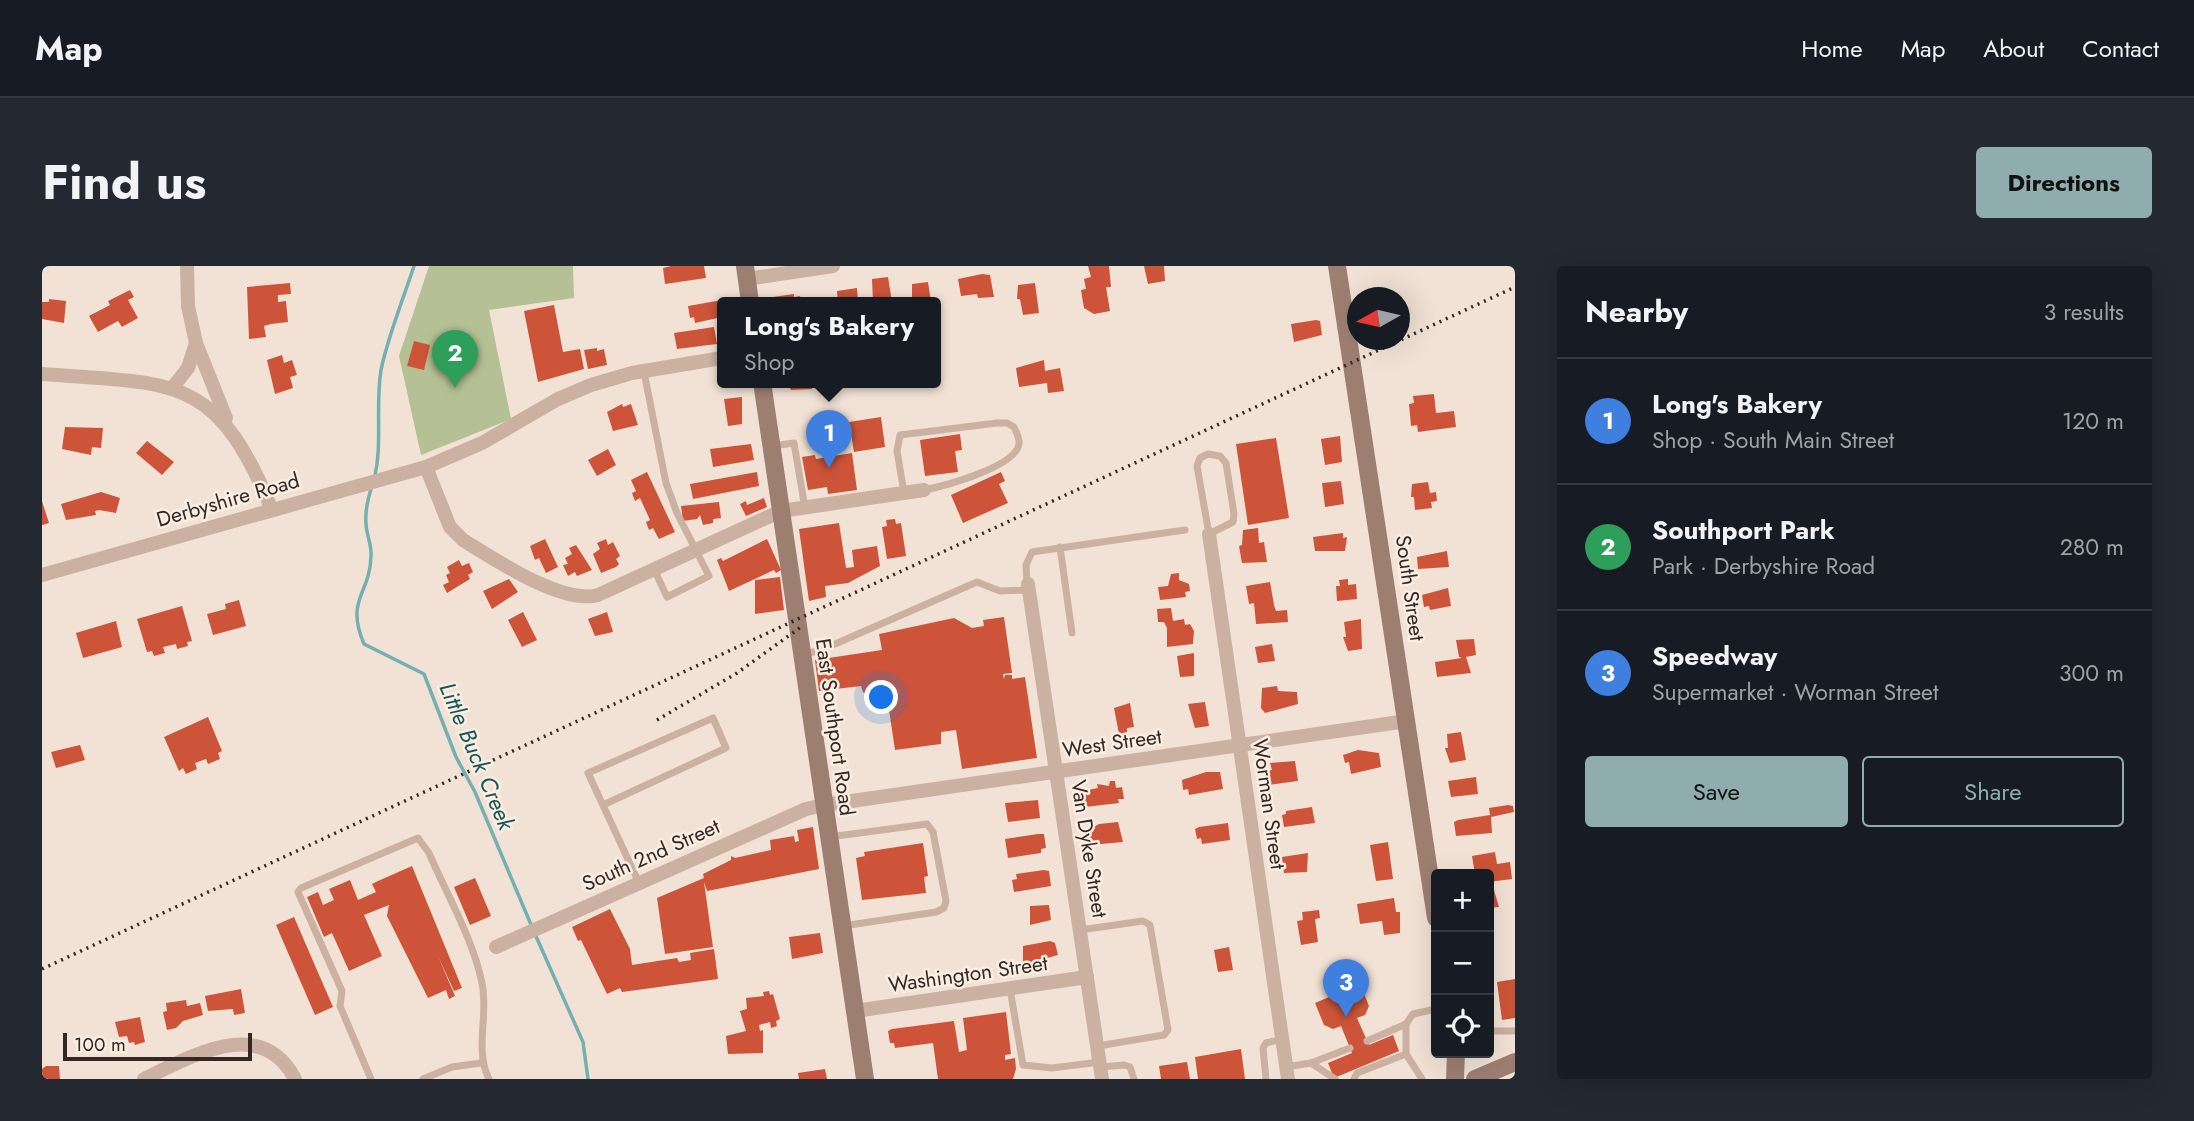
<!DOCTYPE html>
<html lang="en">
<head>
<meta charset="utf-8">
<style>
  body { margin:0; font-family:Jost,sans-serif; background:#242831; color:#f1f3f6 }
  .controls { position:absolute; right:21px; bottom:21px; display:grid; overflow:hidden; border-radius:7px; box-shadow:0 7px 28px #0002 }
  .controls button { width:63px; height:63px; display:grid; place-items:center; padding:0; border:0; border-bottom:2px solid #363941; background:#171b24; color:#f1f3f6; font:35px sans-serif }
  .compass { position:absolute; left:1305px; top:21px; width:63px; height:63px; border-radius:50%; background:#171b24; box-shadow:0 7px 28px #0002; rotate:262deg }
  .scale { position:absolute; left:21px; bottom:18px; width:189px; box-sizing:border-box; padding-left:7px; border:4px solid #342824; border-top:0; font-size:19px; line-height:24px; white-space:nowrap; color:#342824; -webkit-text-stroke:5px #faede1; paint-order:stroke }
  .you { position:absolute; left:840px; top:432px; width:24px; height:24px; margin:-18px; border:5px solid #fff; border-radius:50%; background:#1a73e8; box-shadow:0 0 0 10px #1a73e833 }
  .badge { display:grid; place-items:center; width:46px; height:46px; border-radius:50%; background:#8facae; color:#fff; font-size:23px; font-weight:700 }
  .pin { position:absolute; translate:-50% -58px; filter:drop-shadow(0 2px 4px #0008) }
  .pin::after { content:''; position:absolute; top:37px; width:24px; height:21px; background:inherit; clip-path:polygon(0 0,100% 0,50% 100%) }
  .popup { position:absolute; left:675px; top:31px; width:224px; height:91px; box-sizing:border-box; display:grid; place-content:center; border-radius:7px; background:#171b24; filter:drop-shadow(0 2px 5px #0005); font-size:23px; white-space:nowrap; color:#9ea1a6 }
  .popup b { font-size:26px; color:#f1f3f6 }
  .popup::after { content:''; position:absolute; left:50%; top:100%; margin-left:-14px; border:14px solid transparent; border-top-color:#171b24 }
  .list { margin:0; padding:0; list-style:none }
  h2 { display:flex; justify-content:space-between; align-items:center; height:91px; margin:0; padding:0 28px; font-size:30px }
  h2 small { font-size:23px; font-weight:400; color:#9ea1a6 }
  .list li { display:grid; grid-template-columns:46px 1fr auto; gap:21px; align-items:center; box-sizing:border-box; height:126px; padding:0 28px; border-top:2px solid #363941 }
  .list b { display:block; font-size:26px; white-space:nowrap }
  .list p { margin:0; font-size:23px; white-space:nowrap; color:#9ea1a6 }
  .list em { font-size:23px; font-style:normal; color:#9ea1a6 }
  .actions { display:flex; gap:14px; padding:21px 28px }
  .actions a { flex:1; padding:16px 0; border:2px solid #8facae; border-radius:7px; text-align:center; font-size:24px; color:#8facae }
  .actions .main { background:#8facae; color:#111 }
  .icon { flex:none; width:38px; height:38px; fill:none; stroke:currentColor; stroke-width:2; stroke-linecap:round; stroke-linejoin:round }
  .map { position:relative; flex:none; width:1473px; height:813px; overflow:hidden; border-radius:7px }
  header { display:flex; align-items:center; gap:42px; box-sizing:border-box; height:98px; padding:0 35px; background:#171b24; border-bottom:2px solid #363941 }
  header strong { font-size:33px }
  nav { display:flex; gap:38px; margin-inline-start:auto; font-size:24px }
  .intro { display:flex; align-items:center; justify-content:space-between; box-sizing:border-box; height:168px; padding:0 42px }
  h1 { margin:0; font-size:49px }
  .button { padding:18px 32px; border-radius:7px; background:#8facae; color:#111; font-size:24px; font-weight:700 }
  main { display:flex; gap:42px; padding:0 42px }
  aside { flex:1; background:#171b24; border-radius:7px; box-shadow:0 7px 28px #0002 }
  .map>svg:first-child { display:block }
  .green { fill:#b5c195 }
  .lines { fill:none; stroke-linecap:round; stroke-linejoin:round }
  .stream { stroke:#73b0af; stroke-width:3.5 }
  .building { fill:#cd5438 }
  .lane { stroke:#cab1a1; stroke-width:7 }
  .street { stroke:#cab1a1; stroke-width:14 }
  .secondary { stroke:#9d7f72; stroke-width:18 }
  .rail { stroke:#342824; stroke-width:3.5; stroke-dasharray:2 5; stroke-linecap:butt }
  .labels { text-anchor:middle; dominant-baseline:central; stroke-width:5; stroke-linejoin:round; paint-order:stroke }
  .street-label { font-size:21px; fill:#342824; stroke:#faede1 }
  .water-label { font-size:23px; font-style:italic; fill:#185657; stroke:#faede1 }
</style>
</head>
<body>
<header>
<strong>Map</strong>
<nav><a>Home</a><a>Map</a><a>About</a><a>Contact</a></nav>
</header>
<div class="intro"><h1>Find us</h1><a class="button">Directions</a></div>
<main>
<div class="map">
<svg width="1473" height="813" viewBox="0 0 1473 813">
  <rect width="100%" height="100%" fill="#f2e2d5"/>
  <!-- green -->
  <path class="green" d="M387,0H531L532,32L447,44L469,153L379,189L357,90Z"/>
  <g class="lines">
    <!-- stream -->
    <g class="stream">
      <path d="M332,213C341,180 333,140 339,104C346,70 361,34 372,0"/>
      <path d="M330,220C326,232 323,245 324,257C324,268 330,279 329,290C328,329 303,333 322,378L382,408L414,491L433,526L490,661"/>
      <path d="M493,668L541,776L546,813"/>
    </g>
  </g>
  <!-- building -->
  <g class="building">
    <path d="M629,0H662L664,12L623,18L621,2Z"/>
    <path d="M1046,0H1067L1069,21H1064L1068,45L1052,48L1042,42L1039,24L1044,23L1042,13L1049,11Z"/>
    <path d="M1102,0H1122L1123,15L1106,18Z"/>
    <path d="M940,8L948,9L952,31L936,32L935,28L919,30L916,13Z"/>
    <path d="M846,11L850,36H831L830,13Z"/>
    <path d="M886,16L889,36H870V18Z"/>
    <path d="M248,17L249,28L236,29V36L244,35L246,56L229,58L222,60L224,71L207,73L205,21Z"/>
    <path d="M993,17L997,47L981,49L978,33H975L976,19Z"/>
    <path d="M815,22L816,36H796L795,25Z"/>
    <path d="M88,24L92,31L86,34L96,52L80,61L76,55L56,66L47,50L68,39L66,35Z"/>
    <path d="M752,28V31L758,30L760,36H727L731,31Z"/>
    <path d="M7,33L24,35L22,57L0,53V36H7Z"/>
    <path d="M680,34V51L653,57L652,51L648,52L646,40Z"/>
    <path d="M512,39L521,86L538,83L542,103L496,116L482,45Z"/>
    <path d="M1274,54L1278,55L1280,69L1252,76L1249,58Z"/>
    <path d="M672,61L675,78L635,83L632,67Z"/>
    <path d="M372,75L388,79L382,104L365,100Z"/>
    <path d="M555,82V85L562,83L565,99L546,103L542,84Z"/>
    <path d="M240,89L242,97L250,94L255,109L248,111L251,122L233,128L225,94Z"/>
    <path d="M1002,94L1003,105L1018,102L1022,125L1006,127L1005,117L977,121L974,102Z"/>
    <path d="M745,116H781V118L770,120V123L749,124Z"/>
    <path d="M1392,128L1394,147L1412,145L1414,161L1376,166L1375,159L1369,160L1367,138L1372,137L1371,130Z"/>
    <path d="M700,131V158L686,160L682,133Z"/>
    <path d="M580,138L581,141L589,138L596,159L571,165L565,146Z"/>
    <path d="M839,151L843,181L812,186L807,156Z"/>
    <path d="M23,161L61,162L59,182L50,181L49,189L20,183Z"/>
    <path d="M918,168L920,184L913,185L916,206L883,210L878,174Z"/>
    <path d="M1298,170L1300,196L1283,199L1279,173Z"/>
    <path d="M1234,172L1247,252L1206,259L1194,178Z"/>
    <path d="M105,175L132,196L120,209L94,187Z"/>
    <path d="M709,178L712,194L671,201L668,183Z"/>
    <path d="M566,183L574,199L555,210L546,194Z"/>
    <path d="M810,187L815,224L786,228L785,221L766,224L760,191L773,189L774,193Z"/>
    <path d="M605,206L633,266L617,273L611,262L607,264L604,256L608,254L598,232L593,235L590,227L594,225L589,214Z"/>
    <path d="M715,206L717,220L651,233L648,218Z"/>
    <path d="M959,206L963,215L957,218L966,237L921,257L909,229Z"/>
    <path d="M1299,215L1302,238L1283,241L1280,217Z"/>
    <path d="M1386,216L1388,227L1394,226L1395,235L1389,236L1390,242L1373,244L1372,231H1369L1370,218Z"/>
    <path d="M59,226L78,232L74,247L57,244L53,245L54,249L24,254L19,238Z"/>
    <path d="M722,232L725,241L704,250L698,238L704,235L705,239Z"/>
    <path d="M0,235L7,257L0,259Z"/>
    <path d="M677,236L679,252L671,253V257L661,259L658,249L655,253L641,255L639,240Z"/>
    <path d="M853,253L854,258L859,257L864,290L845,293L840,261L845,260L844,254Z"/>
    <path d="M797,257L804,302L812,301L810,284L835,280L838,300L806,317L783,320L784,331L767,335L757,263Z"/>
    <path d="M1216,262L1217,277L1222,276L1225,296L1200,297L1197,280L1200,279L1201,264Z"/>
    <path d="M1301,267V272L1305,271L1303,285H1273L1271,271Z"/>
    <path d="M503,273L516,301L504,307L497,292L493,294L488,280Z"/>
    <path d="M564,273L566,279L571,276L578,290L574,293L577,298L574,301L559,307L551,288L558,283L555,277Z"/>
    <path d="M725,273L739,304L734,307L732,304L687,325L675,294L679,292L681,295Z"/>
    <path d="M534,279L550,304L535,310L533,306L526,310L521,299L526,298L523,292L530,288L527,282Z"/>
    <path d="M1405,285L1407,301L1376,303L1375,291Z"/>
    <path d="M417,294L420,300L427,297L431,306L426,309L428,313L405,327L401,319L407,316L404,309L408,307L405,301Z"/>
    <path d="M1137,307V314L1147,318L1148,325L1143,326L1144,331L1118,334L1116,321L1126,320L1129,308Z"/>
    <path d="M738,311L742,344L713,348V314Z"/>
    <path d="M467,313L476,326L450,343L441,325Z"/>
    <path d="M1306,313V319L1314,318L1315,333L1295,335L1294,320H1298L1297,314Z"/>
    <path d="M1228,316L1232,339L1234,345L1245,344L1246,356L1214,358L1212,337L1207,338L1204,320Z"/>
    <path d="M1406,322L1409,340L1388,344L1387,340L1382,341L1380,329Z"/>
    <path d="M197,334L204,360L171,369L165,348L184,343L183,338Z"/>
    <path d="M140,340L150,375L145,376L146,380L135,383L134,378L121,381L123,387L112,390L110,385L105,386L95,353Z"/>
    <path d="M1129,342L1131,355L1142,353L1143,359L1148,358L1152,365L1151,378L1125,381V362L1122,356H1116L1115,343Z"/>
    <path d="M481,346L495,374L480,381L466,354Z"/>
    <path d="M565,346L571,366L553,370L546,353Z"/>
    <path d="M962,351L970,407L961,408L962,413L963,409H970V413L983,411L995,492L920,503L914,464L899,466V478L853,484L846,437L835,438L821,426L819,420L777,425L773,394L840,384L837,368L912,352L930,362L942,360L941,354Z"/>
    <path d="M1319,353L1320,383L1306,385L1301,371H1304L1302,356Z"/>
    <path d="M74,355L80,381L41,392L34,367Z"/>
    <path d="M1432,373L1434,389L1424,391L1429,407L1395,411L1393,396L1420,392L1417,391L1414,374Z"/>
    <path d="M1230,378L1233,395L1216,397L1213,381Z"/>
    <path d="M1152,387V410L1138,411L1135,390Z"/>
    <path d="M1235,420L1236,425L1255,426L1256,438L1223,447L1219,442L1220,422Z"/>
    <path d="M1163,436L1167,460L1153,462L1146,438Z"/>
    <path d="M1088,437L1092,461L1085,462V467L1077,468L1072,442Z"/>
    <path d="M166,451L180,485L176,487L178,493L166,498L164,493L153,497L155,503L144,508L141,502L137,505L122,471Z"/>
    <path d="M1419,466L1424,494L1408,497L1403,482H1406L1405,468Z"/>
    <path d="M38,479L43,494L14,502L9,486Z"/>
    <path d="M1316,484L1337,487L1339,501L1309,508L1307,496L1303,497L1301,489Z"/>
    <path d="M1253,495L1256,515L1227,519L1225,505L1230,504L1228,497Z"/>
    <path d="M1164,506H1178L1181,523L1147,529L1146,523L1141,524L1140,514Z"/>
    <path d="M1434,511L1436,528L1409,531L1406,515Z"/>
    <path d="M1068,515H1073L1074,522L1080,521L1082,533H1076L1077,537L1043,541L1041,525L1056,522L1055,518L1067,520Z"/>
    <path d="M996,534L998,552L966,556L963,537Z"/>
    <path d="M1466,539L1471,540L1472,546L1449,551L1450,567L1414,570L1412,556L1416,554L1448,549L1447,542Z"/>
    <path d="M1270,541L1273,557L1242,561L1240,549L1244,548V545Z"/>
    <path d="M1076,556L1081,576L1048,579L1046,564L1057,558Z"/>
    <path d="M1186,557L1188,574L1160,578L1159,572L1155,573L1153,563L1157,561Z"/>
    <path d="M771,561L777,603L665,625L662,616L671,681L623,688L615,632L662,612L661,608L689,594V590L693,592L729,584L728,574L752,570L753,576L757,575L755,564Z"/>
    <path d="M996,568H1002L1004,582L999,583V587L966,592L963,573Z"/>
    <path d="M1346,576L1351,613L1334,615L1328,579Z"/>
    <path d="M881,577L886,610L882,611L884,627L820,634L814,592L823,590L822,586Z"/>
    <path d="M1453,586L1455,598L1468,596L1470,613L1447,616V608H1433L1430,590Z"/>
    <path d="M1266,587L1265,606L1242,607L1240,591Z"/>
    <path d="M370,600L420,722L412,725L396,690L413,730L407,733L404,724L386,732L345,650L347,639L322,649L340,690L307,705L290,667L282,671L265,631L276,626L281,639L292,634L287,623L308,614L316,634L334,626L330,618L336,615Z"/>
    <path d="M1002,604L1007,605L1009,620L972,626L970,614L975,613L974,608Z"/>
    <path d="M433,612L449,650L428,659L412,621Z"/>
    <path d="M1452,624L1457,641L1447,642V625Z"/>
    <path d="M1352,632L1354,646H1358V667L1342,669L1340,655L1318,658L1315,638Z"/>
    <path d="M1007,639L1009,654L988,659V640Z"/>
    <path d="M568,643L588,683L590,699L635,692L637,696L649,694L648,687L672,683L676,713L580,726L578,722L565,728L539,674L536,675L530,661Z"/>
    <path d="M1277,644L1278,652L1273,653L1276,676L1259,679L1255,655L1261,654L1260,646Z"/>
    <path d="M252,651L291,741L273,749L234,659Z"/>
    <path d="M778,667L781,687L750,693L747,671Z"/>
    <path d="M1008,675L1013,677L1016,689L994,695V701L985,702V697L981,698V680Z"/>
    <path d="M1187,681L1191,704L1176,706L1172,684Z"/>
    <path d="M1473,713V752L1460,754L1455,716Z"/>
    <path d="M1318,718L1327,740L1323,749L1315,752L1327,779L1351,769L1357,785L1292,812L1286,797L1310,787L1299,760L1291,763L1282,759L1273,737Z"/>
    <path d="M199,723L203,747L192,749L191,743L166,745L163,730Z"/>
    <path d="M727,725L728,729L731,728L738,753L734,755L735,760L729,762L728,756L717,759L718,765L721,764V787L686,788L684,770L704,765L698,745L705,743L704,732L722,730L721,726Z"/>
    <path d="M144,734L145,740L158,737L161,749L141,755L134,762L125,764L121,746L125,745L124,737Z"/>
    <path d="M964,746L969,788L963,789V794L973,792L974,803L971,813H896L891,777L853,782L852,777H848L846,765L850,763L912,755L917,786L925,784L921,752Z"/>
    <path d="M98,751L103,776L93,779L92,776L87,777L85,770L77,771L73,756Z"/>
    <path d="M1199,783L1203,813H1156L1153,791Z"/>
    <path d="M1145,796L1148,813H1119L1117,800Z"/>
    <path d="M4,800H17L18,813H0V803Z"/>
    <path d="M783,803L785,813H757L756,807Z"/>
  </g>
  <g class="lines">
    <!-- lane -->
    <g class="lane">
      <path d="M602,106L624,217L635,247L667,310L625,331L612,303"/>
      <path d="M730,180L752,177L763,242"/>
      <path d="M1166,188L1178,190L1184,197L1192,248L1191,256L1167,268L1155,200L1158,192Z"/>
      <path d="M862,227L855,185L858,169L955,157H965L972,161C974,166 978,172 977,178C974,201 902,220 882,224"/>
      <path d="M1018,281L1030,367"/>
      <path d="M985,318L984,299L990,286L1143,264"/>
      <path d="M760,388L777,385L935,316L958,325L986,324"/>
      <path d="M561,539L684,482L671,452L546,507L597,617"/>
      <path d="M787,571L885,558L891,566L904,635L902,642L894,646L801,660"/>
      <path d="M1038,664L1101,655L1108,659L1126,764L1122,769L1056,780"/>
      <path d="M968,723L981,799L1010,802L1058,796"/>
      <path d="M1447,765H1473"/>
      <path d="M1325,775L1364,758"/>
      <path d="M1364,788V758L1371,748L1394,743"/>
      <path d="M1269,797L1308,782"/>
      <path d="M1059,801L1082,799L1088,801L1092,813"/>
      <path d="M1244,801L1269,797L1293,813"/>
      <path d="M329,813L298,740L300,725L256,626L259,622L376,572L387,587C405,629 431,673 440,717C447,750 432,783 447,813"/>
      <path d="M381,813L410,801L439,797"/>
      <path d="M1224,813L1221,782L1224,777L1240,773"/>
      <path d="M1312,813L1315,807L1364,788L1380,813"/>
    </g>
    <!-- street -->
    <g class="street">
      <path d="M705,13L791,0"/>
      <path d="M154,77L184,152"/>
      <path d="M0,108C131,118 174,107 229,242"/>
      <path d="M131,121L146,102L154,77L146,40L145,0"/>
      <path d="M384,201L408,261L421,274C452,293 520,339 556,329L739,245L882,224"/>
      <path d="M1167,268L1246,813"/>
      <path d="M0,309L384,201L440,177L516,133L549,119L590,107L680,92"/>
      <path d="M986,318L1060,813"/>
      <path d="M454,681L764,543L782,539L1365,455"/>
      <path d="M813,745L1045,711"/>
      <path d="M102,813C148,791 219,748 253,813"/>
    </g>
    <!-- secondary -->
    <g class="secondary">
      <path d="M703,0L708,36"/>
      <path d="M1295,0L1394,652"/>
      <path d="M720,116L823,813"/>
      <path d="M1413,813L1414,787"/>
      <path d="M1433,813L1473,796"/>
    </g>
    <!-- rail -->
    <g class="rail">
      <path d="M615,454L695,407L759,361"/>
      <path d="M0,703L1473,21"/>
    </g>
  </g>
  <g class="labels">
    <!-- street labels -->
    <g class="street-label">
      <text transform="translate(186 234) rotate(-16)">Derbyshire Road</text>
      <text transform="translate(1368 322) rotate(82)">South Street</text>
      <text transform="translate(793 461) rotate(82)">East Southport Road</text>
      <text transform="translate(1070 477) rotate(-8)">West Street</text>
      <text transform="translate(1227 538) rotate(82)">Worman Street</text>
      <text transform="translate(1047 583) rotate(81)">Van Dyke Street</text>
      <text transform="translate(609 589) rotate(-24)">South 2nd Street</text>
      <text transform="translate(926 708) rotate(-8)">Washington Street</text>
    </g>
    <!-- water labels -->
    <g class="water-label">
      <text transform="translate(435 490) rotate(67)">Little Buck Creek</text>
    </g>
  </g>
</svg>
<div class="controls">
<button>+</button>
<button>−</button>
<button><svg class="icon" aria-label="locate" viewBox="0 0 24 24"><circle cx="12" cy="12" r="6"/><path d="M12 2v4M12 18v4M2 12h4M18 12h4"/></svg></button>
</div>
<svg class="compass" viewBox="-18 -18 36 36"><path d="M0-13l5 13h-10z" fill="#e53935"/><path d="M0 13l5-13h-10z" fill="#9ea1a6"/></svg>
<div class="scale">100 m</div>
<div class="you"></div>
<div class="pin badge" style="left:787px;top:202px;background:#3f7fe0">1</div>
<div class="popup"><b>Long's Bakery</b>Shop</div>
<div class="pin badge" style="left:413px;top:122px;background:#2e9e5b">2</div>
<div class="pin badge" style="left:1304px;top:751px;background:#3f7fe0">3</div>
</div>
<aside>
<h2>Nearby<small>3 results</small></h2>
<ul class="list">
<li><span class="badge" style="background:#3f7fe0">1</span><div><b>Long's Bakery</b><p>Shop · South Main Street</p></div><em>120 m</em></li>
<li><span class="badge" style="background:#2e9e5b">2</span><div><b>Southport Park</b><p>Park · Derbyshire Road</p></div><em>280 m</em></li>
<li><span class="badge" style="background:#3f7fe0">3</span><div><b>Speedway</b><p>Supermarket · Worman Street</p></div><em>300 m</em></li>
</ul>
<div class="actions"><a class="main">Save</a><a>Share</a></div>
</aside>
</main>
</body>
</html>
